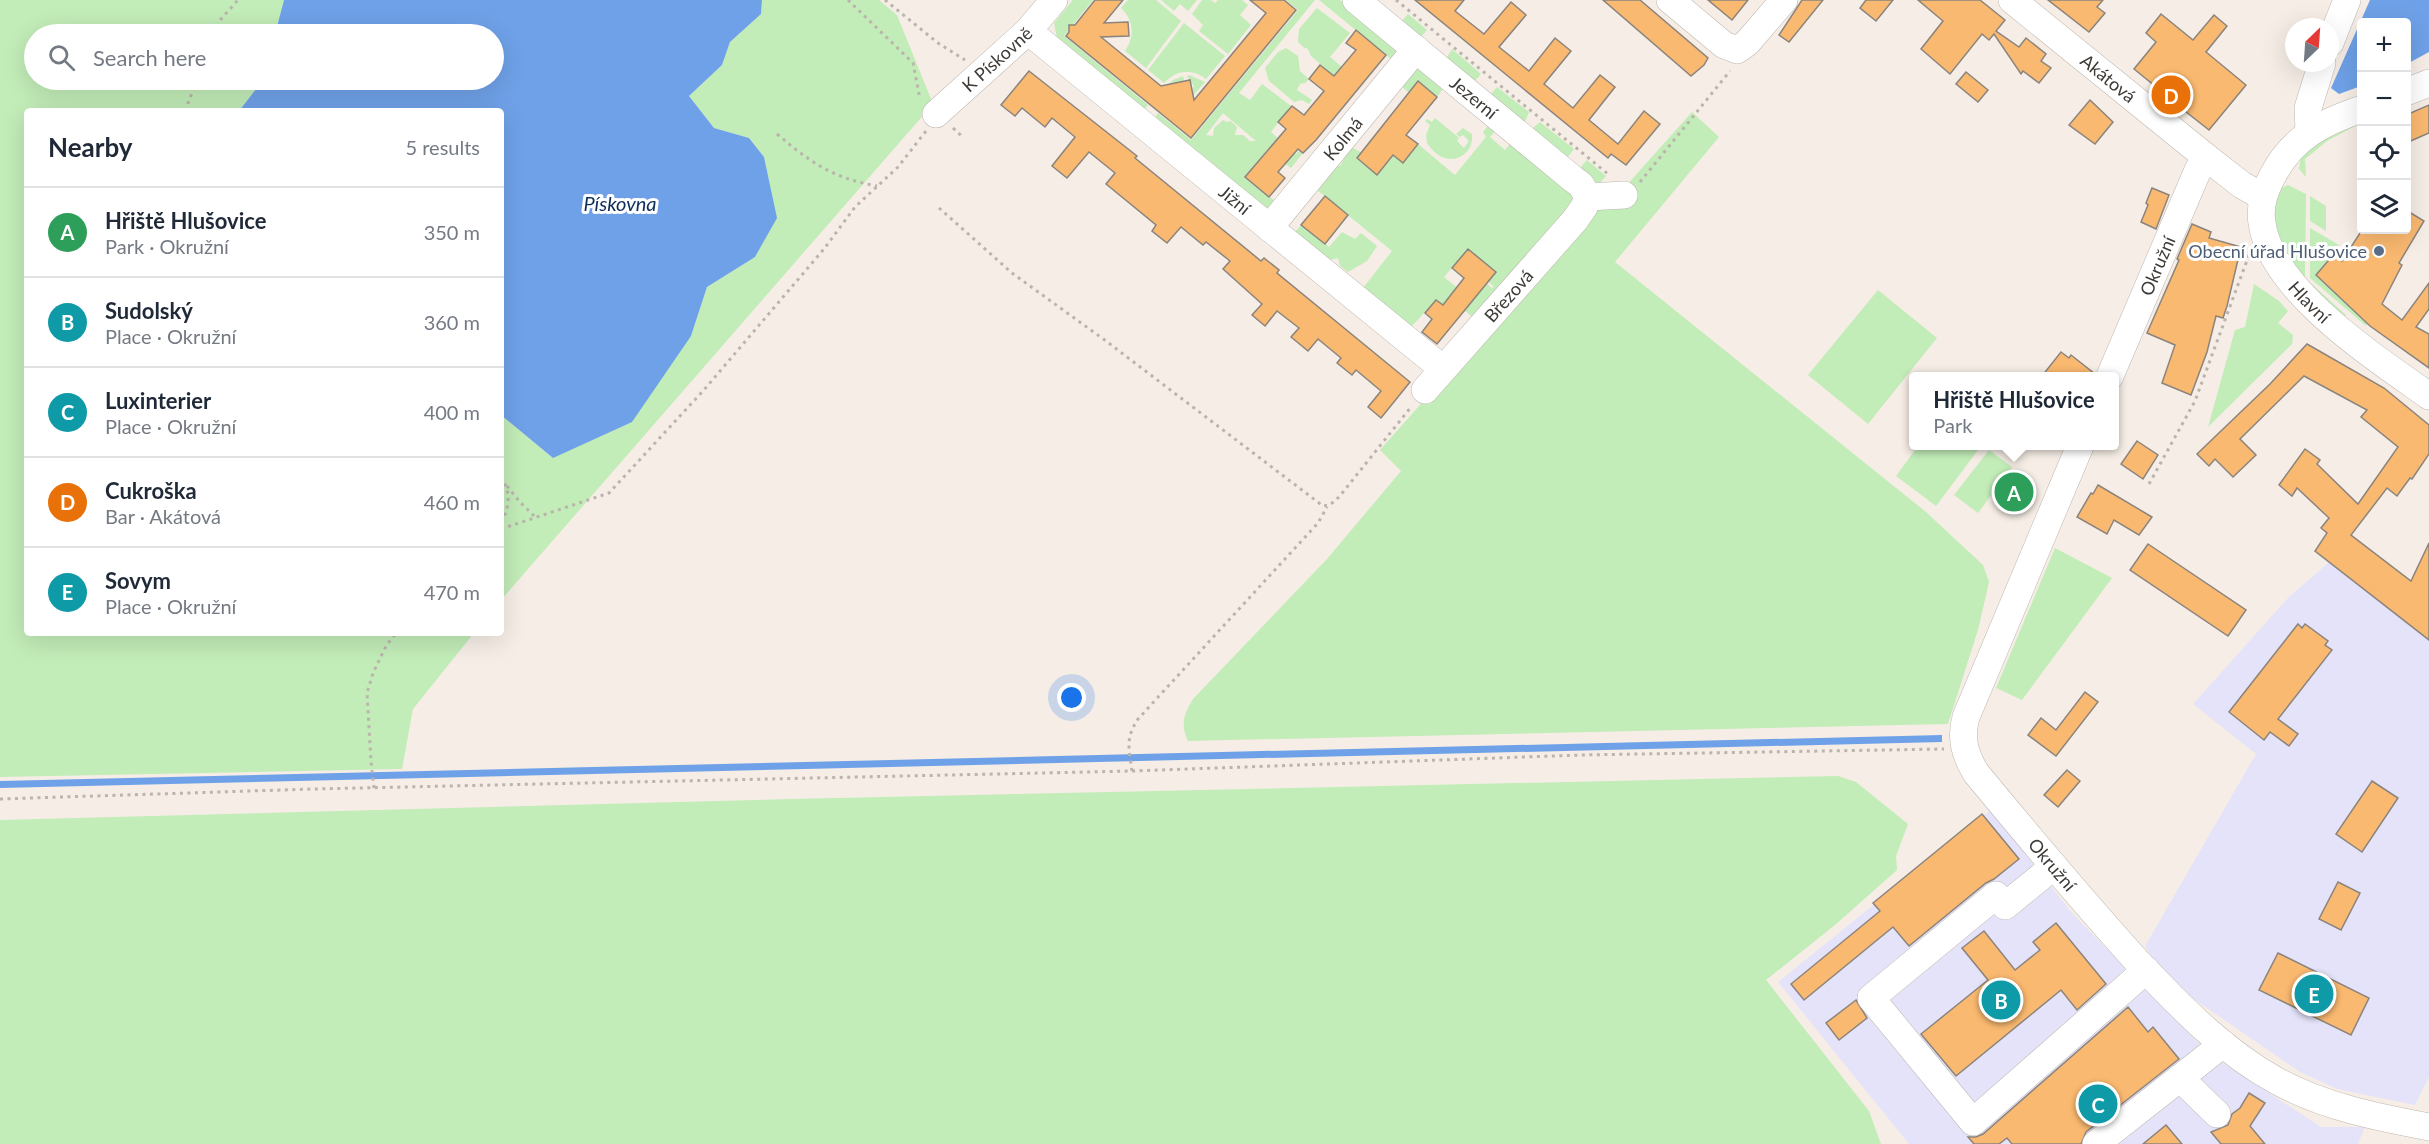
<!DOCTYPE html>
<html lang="en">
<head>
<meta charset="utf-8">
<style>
  body { margin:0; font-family:Lato,sans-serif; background:#f2f2f3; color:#1f2937 }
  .controls { position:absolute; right:18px; top:18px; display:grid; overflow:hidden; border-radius:6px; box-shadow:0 6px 24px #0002 }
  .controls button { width:54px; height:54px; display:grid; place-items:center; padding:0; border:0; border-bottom:2px solid #e0e1e3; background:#fff; color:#1f2937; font:30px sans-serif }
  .compass { position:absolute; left:2285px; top:18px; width:54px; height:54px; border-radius:50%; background:#fff; box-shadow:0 6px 24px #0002; rotate:25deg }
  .you { position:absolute; left:1072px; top:698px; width:21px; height:21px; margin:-15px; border:4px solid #fff; border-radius:50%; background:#1a73e8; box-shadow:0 0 0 9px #1a73e833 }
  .badge { display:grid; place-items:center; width:39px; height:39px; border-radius:50%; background:#1a6ad4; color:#fff; font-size:20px; font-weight:700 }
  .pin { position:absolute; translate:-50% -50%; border:3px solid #fff; box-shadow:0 2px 6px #0006 }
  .popup { position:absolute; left:1909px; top:372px; width:210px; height:78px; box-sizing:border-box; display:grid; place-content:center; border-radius:6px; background:#fff; filter:drop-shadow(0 2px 4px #0005); font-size:20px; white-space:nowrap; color:#747a83 }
  .popup b { font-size:22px; color:#1f2937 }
  .popup::after { content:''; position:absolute; left:50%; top:100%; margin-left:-12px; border:12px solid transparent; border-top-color:#fff }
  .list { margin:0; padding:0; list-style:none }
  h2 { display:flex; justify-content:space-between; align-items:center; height:78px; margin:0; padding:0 24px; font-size:26px }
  h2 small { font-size:20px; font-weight:400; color:#747a83 }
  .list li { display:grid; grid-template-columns:39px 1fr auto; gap:18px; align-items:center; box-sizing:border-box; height:90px; padding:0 24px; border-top:2px solid #e0e1e3 }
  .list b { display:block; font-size:22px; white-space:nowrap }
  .list p { margin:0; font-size:20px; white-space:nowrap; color:#747a83 }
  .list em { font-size:20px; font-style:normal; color:#747a83 }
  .icon { flex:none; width:33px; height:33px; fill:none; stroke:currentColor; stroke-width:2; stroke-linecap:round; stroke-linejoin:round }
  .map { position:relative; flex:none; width:2429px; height:1144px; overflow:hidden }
  .search { position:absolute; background:#fff; box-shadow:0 6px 24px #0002; left:24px; top:24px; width:480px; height:66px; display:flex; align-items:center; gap:15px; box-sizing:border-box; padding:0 21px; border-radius:33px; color:#747a83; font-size:22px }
  .panel { position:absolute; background:#fff; box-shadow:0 6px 24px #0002; left:24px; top:108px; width:480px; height:528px; border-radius:6px }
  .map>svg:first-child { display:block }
  .industrial { fill:#e5e3f9 }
  .green { fill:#c2ecb8; fill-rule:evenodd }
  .water { fill:#6fa1e8 }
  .building { fill:#fab970; stroke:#8b847d; stroke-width:1.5 }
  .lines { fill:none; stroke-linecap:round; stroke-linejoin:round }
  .minor-casing { stroke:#beb7b0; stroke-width:28 }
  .path { stroke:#bab4ad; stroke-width:3; stroke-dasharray:3 4.5; stroke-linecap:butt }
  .minor { stroke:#fff; stroke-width:27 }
  .service-dot { fill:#5c6f8a; stroke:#fff; stroke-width:2 }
  .labels { text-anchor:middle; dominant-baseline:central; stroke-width:6; stroke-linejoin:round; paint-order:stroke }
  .street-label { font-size:18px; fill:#3d3a37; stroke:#fff }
  .service-label { font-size:18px; fill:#4e5e75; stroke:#fff; text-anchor:end }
  .water-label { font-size:20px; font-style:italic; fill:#0d2e5a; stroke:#fff }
</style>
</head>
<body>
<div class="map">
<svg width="2429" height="1144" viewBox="0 0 2429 1144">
  <rect width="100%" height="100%" fill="#f6eee6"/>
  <!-- industrial -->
  <g class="industrial">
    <path d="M2350,534L2410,581L2429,587V1077L2415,1105L2337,1089L2300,1072L2166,980L2145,946L2256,754L2193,704L2289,597L2328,563Z"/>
    <path d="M1991,810L2072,913L2208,1053L2321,1127H2365L2358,1144H1909L1778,982Z"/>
  </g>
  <!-- green -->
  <g class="green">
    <path d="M0,0H284L275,34H34V80H263L239,111H27V633H474L413,709L402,769L0,777Z"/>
    <path d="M762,0H879L897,15L933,104L501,600V415L553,458L691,336L707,287L755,257L776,218L764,157L749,138L714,128L689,96L722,65L730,42L761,14Z"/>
    <path d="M1073,0H1093L1064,36L1148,105L1144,110L1057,38L1054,23Z"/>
    <path d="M1128,0H1156L1181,21L1146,68L1125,51C1135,37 1134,20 1121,8Z"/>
    <path d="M1161,0H1197L1188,11L1180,4L1174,11Z"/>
    <path d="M1202,0H1211L1215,3L1218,0H1242L1248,5L1240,15L1251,25L1228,54L1199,31L1203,25L1192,14Z"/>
    <path d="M1286,0H1315L1239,93L1250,100L1262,84L1291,106L1271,132L1296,154L1300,150L1303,153L1291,168L1267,150L1245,177L1275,201L1270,212L1154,119L1158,113L1191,140L1298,10ZM1223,113L1256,141H1250L1243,135H1235L1237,127L1231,121L1227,122L1223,120L1214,128L1213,136L1206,135Z"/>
    <path d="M1319,0H1340L1398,47L1396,63Z"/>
    <path d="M1317,8L1350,33L1330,57L1342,67L1334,76L1311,56L1308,49L1303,47L1298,42L1299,29Z"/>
    <path d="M1408,14L1427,30L1420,38L1401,22Z"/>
    <path d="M1184,23L1225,56L1206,79C1191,68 1177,70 1164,83L1148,70Z"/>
    <path d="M1286,48L1298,56L1300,71L1309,79L1305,83L1300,84L1297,90L1312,100L1309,104L1302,100L1294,102L1269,81L1265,68L1278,52Z"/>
    <path d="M1452,49L1481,74L1474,82L1446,59Z"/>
    <path d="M1417,66L1445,86L1437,97L1419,82L1409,93L1397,82Z"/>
    <path d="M1189,75L1205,82L1191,98L1167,86L1173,80L1183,76L1184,80L1179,83L1191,94L1194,86L1187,76Z"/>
    <path d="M1497,87L1529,112L1525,122L1490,95Z"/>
    <path d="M1692,112L1719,137L1615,262L1926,512L1983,565L1989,582L1978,630L1948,724L1188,741C1180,724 1184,714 1193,699L1327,559L1401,471L1380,450L1589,214L1625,187Z"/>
    <path d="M1435,118L1459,138L1457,141L1464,148L1469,141L1463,135L1460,137L1456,134L1463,128L1472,134C1474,152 1457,165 1440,156C1435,153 1430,148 1427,143L1426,135L1430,125L1425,121L1427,119L1432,122Z"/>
    <path d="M1540,122L1574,149L1567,158L1532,129Z"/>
    <path d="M1490,123L1497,129L1490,137L1505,150L1513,140L1571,190L1577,203L1477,321L1450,298L1444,306L1436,300L1411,327L1363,288L1392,251L1317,190L1334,165L1340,166L1353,144V148L1362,153L1357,159L1377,175L1393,155L1403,163L1418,144L1455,175L1486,137L1483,132ZM1468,249L1495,272L1488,281L1494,287L1492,288L1486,283L1472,300L1444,277Z"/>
    <path d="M2359,124L2327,141L2305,159L2306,177L2299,169L2301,156L2326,137Z"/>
    <path d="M1587,160L1606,176L1599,184L1578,170Z"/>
    <path d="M2288,185L2306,194L2305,278L2346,315L2343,319L2314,295L2275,233L2274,204L2279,189Z"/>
    <path d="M2310,196L2326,206V231L2310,221Z"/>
    <path d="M1301,225L1329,247L1342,232L1355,239L1361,233L1377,246L1367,261L1348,272L1340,266L1338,258L1330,260L1295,232Z"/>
    <path d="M2310,228L2339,245L2334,254L2316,276L2367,323L2366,326L2310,278Z"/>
    <path d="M2254,284L2279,301L2288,311L2278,323L2293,335L2292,344L2208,427L2235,330L2245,327Z"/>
    <path d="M1878,290L1937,338L1868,424L1808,375Z"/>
    <path d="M1918,446H1981L1936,506L1896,476Z"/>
    <path d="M1989,450L2012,467L1978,513L1954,495Z"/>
    <path d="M2055,548L2112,578L2022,700L1996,688Z"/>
    <path d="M1838,776L1856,782L1908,824L1896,856L1897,870L1835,925L1766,980L1869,1111L1881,1144H0V820L792,799Z"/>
  </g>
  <!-- water -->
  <g class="water">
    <path d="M284,0H762L761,14L730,42L722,65L689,96L714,128L749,138L764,157L777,218L755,257L707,287L691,336L632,422L553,458L501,415V111H239L263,80H494V34H275Z"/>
    <path d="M2370,0H2429V52L2407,64L2406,22H2362L2361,86L2339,94L2331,88Z"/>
    <path d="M1942,735V742L0,788V781Z"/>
  </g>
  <!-- building -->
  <g class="building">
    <path d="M1095,0H1123L1104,23L1128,22L1129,36L1101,37L1161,86L1190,80L1194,100L1266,13L1250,0H1284L1296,10L1191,138L1066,36L1069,32V25H1075Z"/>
    <path d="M1415,0H1464L1455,11L1484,34L1511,2L1526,15L1499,47L1529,71L1555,38L1571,51L1544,84L1573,108L1600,75L1615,87L1589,120L1618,144L1644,111L1660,124L1626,165L1611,154L1608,158Z"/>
    <path d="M1603,0H1640L1708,58L1704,65L1691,76Z"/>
    <path d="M1708,0H1748L1732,20Z"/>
    <path d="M1802,0H1823L1789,42L1779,35Z"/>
    <path d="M1866,0H1893L1876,21L1860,8Z"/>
    <path d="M1918,0H1980L2005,20L1996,31L2019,47L2026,38L2046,54L2041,61L2051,68L2039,83L2023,71L2021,74L1994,34L1989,40L1982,34L1950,74L1921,49L1943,21Z"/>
    <path d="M2048,0H2103L2097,7L2105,13L2089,32Z"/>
    <path d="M2161,14L2193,40L2214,15L2227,26L2206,52L2246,85L2209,130L2185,111L2190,99L2182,108L2134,69L2156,42L2146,33Z"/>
    <path d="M1356,30L1386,55L1316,140L1303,153L1298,149L1278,172L1285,178L1269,197L1245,177L1286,129L1278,122L1292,106L1304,115L1324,91L1309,79L1320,65L1334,76L1356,50L1346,43Z"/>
    <path d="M1029,71L1137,156L1135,158L1261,261L1264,258L1279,270L1277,273L1410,382L1381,418L1368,407L1381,391L1356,370L1352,375L1337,363L1341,358L1318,339L1308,351L1291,337L1299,328L1277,311L1265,326L1252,315L1262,304L1223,269L1230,261L1206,242L1203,245L1181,227L1167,243L1152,231L1156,225L1106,184L1115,173L1089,152L1067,178L1052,166L1075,137L1052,118L1045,127L1022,108L1015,116L1001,105Z"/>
    <path d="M1966,72L1988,90L1978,102L1956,84Z"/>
    <path d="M1418,81L1437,97L1406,135L1418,144L1403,163L1393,155L1377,175L1357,158Z"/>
    <path d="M2090,100L2113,122L2095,144L2069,125Z"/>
    <path d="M2429,105V133L2406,143V115Z"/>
    <path d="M2152,188L2169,195L2156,229L2141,222L2148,205L2146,203Z"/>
    <path d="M1325,196L1348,215L1325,244L1301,225Z"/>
    <path d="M2406,210L2424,221L2399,263L2402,265L2382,304L2402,320L2429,283V309L2416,327L2429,334V368L2370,326L2316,275L2334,254L2342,261L2362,230H2406Z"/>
    <path d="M2192,224L2211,232L2209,238L2241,247L2227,306L2223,318L2216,316L2207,352L2191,395L2162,383L2175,345L2147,333L2179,260L2177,259Z"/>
    <path d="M1468,249L1496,272L1437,344L1422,332L1432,319L1425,313L1436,300L1443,305L1464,278L1452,268Z"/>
    <path d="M2307,344L2384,388L2429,425V454L2412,479L2410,478L2397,496L2387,488L2351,535L2411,581L2429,543V640L2315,551L2327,533L2321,528L2329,518L2297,488L2292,496L2279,485L2305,449L2320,460L2317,464L2358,504L2398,447L2361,417L2367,410L2304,376L2240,439L2256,455L2233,477L2215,459L2209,466L2197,454L2270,384Z"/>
    <path d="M2061,352L2069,358L2071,355L2095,374L2094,376H2042Z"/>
    <path d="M2137,441L2158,455L2143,479L2121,464Z"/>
    <path d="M2098,485L2152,517L2139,535L2114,520L2107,534L2077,517L2091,493L2093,494Z"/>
    <path d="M2148,544L2246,610L2228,636L2130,570Z"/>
    <path d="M2298,624L2302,628L2305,624L2328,641L2325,645L2332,650L2278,719L2298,734L2289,746L2270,732L2264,740L2229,712Z"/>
    <path d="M2085,692L2098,702L2056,756L2028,735L2041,718L2056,730Z"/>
    <path d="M2067,770L2080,781L2058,807L2044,795Z"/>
    <path d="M2372,781L2398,798L2362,852L2336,834Z"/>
    <path d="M1982,814L2019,859L1994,879L1986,883L1909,946L1893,927L1804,1000L1791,984L1880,911L1873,903Z"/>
    <path d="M2338,882L2360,893L2341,930L2319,919Z"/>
    <path d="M2056,923L2106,984L2077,1010L2061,990L1956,1076L1921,1034L1988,980L1962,948L1984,931L2015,970L2040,950L2033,942Z"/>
    <path d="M2278,953L2369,998L2351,1035L2259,990Z"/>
    <path d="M1856,1000L1867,1018L1839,1040L1826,1023Z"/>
    <path d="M2128,1007L2148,1032L2153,1027L2179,1059L2086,1132L2081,1144H2012L2007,1138L1999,1144H1974L1968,1137H1976L1983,1134Z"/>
    <path d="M2249,1093L2265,1103L2250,1126L2265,1144H2221L2211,1132L2228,1125L2232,1114L2240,1108Z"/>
    <path d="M2166,1125L2182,1144H2143Z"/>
  </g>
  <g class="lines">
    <!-- minor casing -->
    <g class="minor-casing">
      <g id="minor">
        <path id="s1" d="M1356,0L1573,179L1581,185L1588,197"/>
        <path d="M1670,0L1724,45L1737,50L1747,43L1784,0"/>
        <path id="s2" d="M2012,0L2206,157L2242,185L2263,197"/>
        <path id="s3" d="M1028,31L1443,369"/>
        <path d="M2330,43L2347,0"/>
        <path d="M2406,92L2429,83"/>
        <path id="s4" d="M2362,109C2323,122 2293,137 2273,175C2265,190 2259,205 2262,223C2271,291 2376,358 2429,396"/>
        <path id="s5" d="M936,114L1028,31L1054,0"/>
        <path d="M2309,132L2308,108L2322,63"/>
        <path d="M1588,197L1624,195"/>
        <path id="s6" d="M1269,228L1416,49"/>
        <path id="s7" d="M2110,376L2198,170L2206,157"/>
        <path id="s8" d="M1425,390L1575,220L1584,207L1588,197"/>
        <path id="s9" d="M2080,446L1966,717C1960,738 1965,755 1976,773C2028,836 2081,899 2136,960C2179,1005 2222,1051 2277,1081C2325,1107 2377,1117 2429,1127"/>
        <path d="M2054,866L2005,906L1996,895L1871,998L1973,1122L2146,970"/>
        <path d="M2180,1078L2217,1114"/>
        <path d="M2096,1144L2223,1044"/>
      </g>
    </g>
    <!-- path -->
    <g class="path">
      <path d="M848,0L913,63L920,99"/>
      <path d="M885,0L938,43L965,60"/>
      <path d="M1396,0L1608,174"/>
      <path d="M215,34L221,19L238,0"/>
      <path d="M185,111L197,80"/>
      <path d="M953,128L964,138"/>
      <path d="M777,134C811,163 833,178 877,186"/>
      <path d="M1640,182L1730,71"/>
      <path d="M939,208L1012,273L1106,341L1323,506L1330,505L1339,497L1411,407"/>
      <path d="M501,477C511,492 510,507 501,522"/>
      <path d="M2149,484L2195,401L2249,255"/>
      <path d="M507,486L519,501L536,518"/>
      <path d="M501,529L609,493L703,391L824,249L855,207L898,167L926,131"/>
      <path d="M1132,771C1129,748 1125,739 1138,719L1318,523L1327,507"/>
      <path d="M374,788L371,762L367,693L373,673L386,646L396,633"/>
      <path d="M0,799L313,789L1132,771L1581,755L1944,749"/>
    </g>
    <!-- minor -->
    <use href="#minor" class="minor"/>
  </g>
  <!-- markers -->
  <circle class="service-dot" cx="2379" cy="251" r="6"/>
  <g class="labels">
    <!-- street labels -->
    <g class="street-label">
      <text stroke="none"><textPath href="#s5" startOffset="82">K Pískovně</textPath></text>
      <text stroke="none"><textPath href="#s2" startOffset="124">Akátová</textPath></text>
      <text stroke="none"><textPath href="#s1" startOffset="153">Jezerní</textPath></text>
      <text stroke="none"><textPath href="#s6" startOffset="116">Kolmá</textPath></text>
      <text stroke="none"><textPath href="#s3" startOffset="267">Jižní</textPath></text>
      <text stroke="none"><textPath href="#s7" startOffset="120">Okružní</textPath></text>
      <text stroke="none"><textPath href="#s8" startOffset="126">Březová</textPath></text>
      <text stroke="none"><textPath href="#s4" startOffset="258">Hlavní</textPath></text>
      <text stroke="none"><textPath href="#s9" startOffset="472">Okružní</textPath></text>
    </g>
    <!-- service labels -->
    <g class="service-label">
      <text x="2367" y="251">Obecní úřad Hlušovice</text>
    </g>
    <!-- water labels -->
    <g class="water-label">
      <text x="620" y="203">Pískovna</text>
    </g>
  </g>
</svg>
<div class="controls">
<button>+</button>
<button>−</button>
<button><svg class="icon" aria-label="locate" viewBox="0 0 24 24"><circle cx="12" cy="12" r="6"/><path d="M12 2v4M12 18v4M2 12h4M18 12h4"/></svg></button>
<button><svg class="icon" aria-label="layers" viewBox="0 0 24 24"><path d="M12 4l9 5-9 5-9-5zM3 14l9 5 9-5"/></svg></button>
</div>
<svg class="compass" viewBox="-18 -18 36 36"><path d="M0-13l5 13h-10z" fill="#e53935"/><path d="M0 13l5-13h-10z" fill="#747a83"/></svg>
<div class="you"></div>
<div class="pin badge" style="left:2014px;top:492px;background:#2e9e5b">A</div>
<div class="popup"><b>Hřiště Hlušovice</b>Park</div>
<div class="pin badge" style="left:2001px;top:1000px;background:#0f9aa8">B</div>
<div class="pin badge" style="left:2098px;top:1104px;background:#0f9aa8">C</div>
<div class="pin badge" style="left:2171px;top:95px;background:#e8710a">D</div>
<div class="pin badge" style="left:2314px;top:994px;background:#0f9aa8">E</div>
<div class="search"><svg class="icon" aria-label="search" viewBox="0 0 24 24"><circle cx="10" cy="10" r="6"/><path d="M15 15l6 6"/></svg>Search here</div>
<section class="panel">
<h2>Nearby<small>5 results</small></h2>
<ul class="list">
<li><span class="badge" style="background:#2e9e5b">A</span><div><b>Hřiště Hlušovice</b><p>Park · Okružní</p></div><em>350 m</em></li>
<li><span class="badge" style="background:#0f9aa8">B</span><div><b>Sudolský</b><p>Place · Okružní</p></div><em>360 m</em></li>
<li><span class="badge" style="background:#0f9aa8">C</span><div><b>Luxinterier</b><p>Place · Okružní</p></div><em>400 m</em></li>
<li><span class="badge" style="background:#e8710a">D</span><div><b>Cukroška</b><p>Bar · Akátová</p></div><em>460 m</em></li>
<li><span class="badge" style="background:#0f9aa8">E</span><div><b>Sovym</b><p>Place · Okružní</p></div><em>470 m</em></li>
</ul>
</section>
</div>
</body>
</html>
